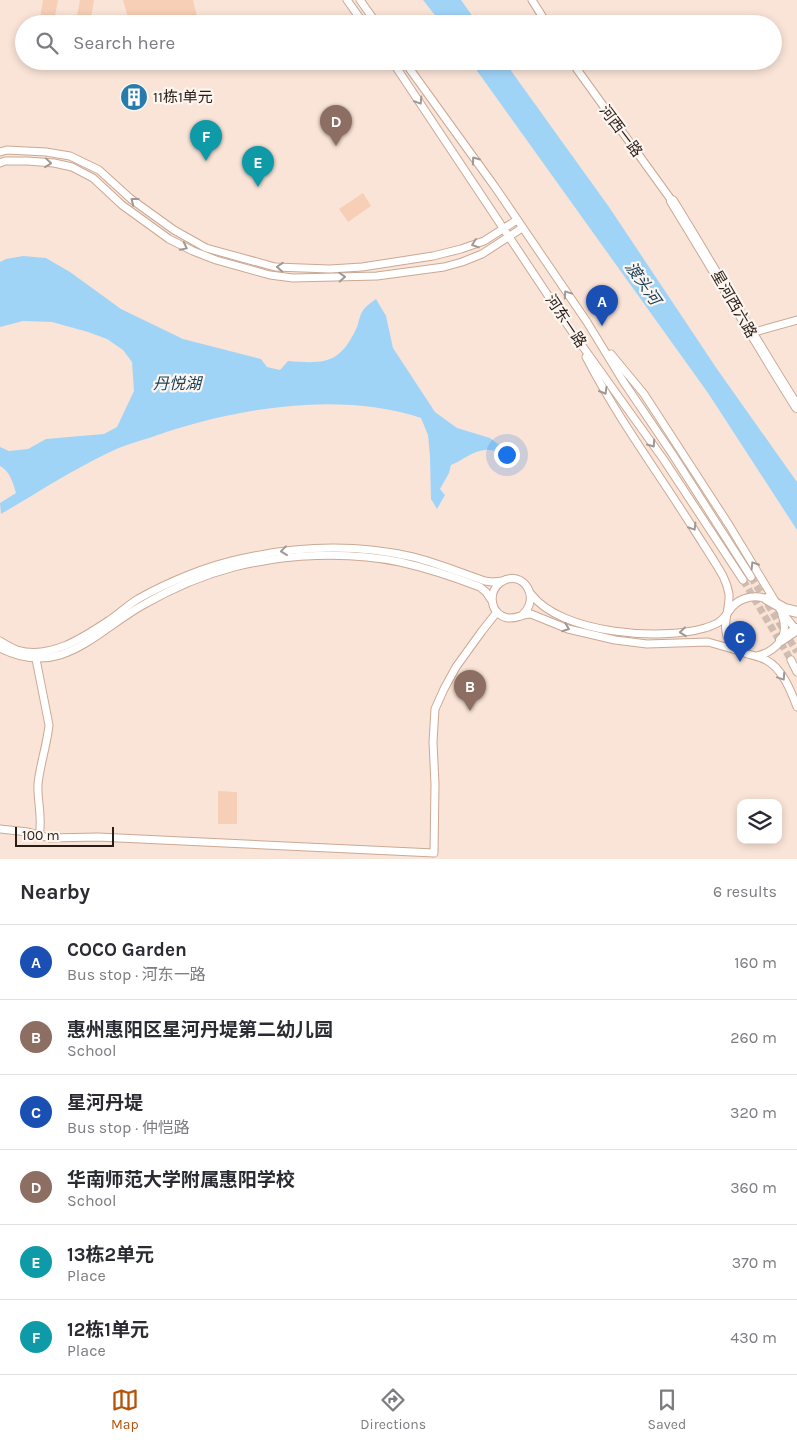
<!DOCTYPE html>
<html lang="en">
<head>
<meta charset="utf-8">
<style>
  body { margin:0; font-family:Karla,"Noto Sans SC",sans-serif; background:#f2f2f3; color:#2b2b33 }
  .controls { position:absolute; right:15px; bottom:15px; display:grid; overflow:hidden; border-radius:10px; box-shadow:0 2px 8px #0003 }
  .controls button { width:45px; height:45px; display:grid; place-items:center; padding:0; border:0; border-bottom:1px solid #e1e1e2; background:#fff; color:#2b2b33; font:25px sans-serif }
  .scale { position:absolute; left:15px; bottom:12px; width:99px; box-sizing:border-box; padding-left:5px; border:2px solid #2a1d15; border-top:0; font-size:14px; line-height:18px; white-space:nowrap; color:#2a1d15; -webkit-text-stroke:4px #fcf5f0; paint-order:stroke }
  .you { position:absolute; left:506px; top:454px; width:18px; height:18px; margin:-12px; border:4px solid #fff; border-radius:50%; background:#1a73e8; box-shadow:0 0 0 8px #1a73e833 }
  .badge { display:grid; place-items:center; width:32px; height:32px; border-radius:50%; background:#b45309; color:#fff; font-size:16px; font-weight:700 }
  .pin { position:absolute; translate:-50% -41px; filter:drop-shadow(0 1px 2px #0008) }
  .pin::after { content:''; position:absolute; top:26px; width:18px; height:15px; background:inherit; clip-path:polygon(0 0,100% 0,50% 100%) }
  .list { margin:0; padding:0; list-style:none }
  h2 { display:flex; justify-content:space-between; align-items:center; height:65px; margin:0; padding:0 20px; font-size:21px }
  h2 small { font-size:16px; font-weight:400; color:#7c7c81 }
  .list li { display:grid; grid-template-columns:32px 1fr auto; gap:15px; align-items:center; box-sizing:border-box; height:75px; padding:0 20px; border-top:1px solid #e1e1e2 }
  .list b { display:block; font-size:19px; white-space:nowrap }
  .list p { margin:0; font-size:16px; white-space:nowrap; color:#7c7c81 }
  .list em { font-size:16px; font-style:normal; color:#7c7c81 }
  .icon { flex:none; width:28px; height:28px; fill:none; stroke:currentColor; stroke-width:2; stroke-linecap:round; stroke-linejoin:round }
  .map { position:relative; flex:none; width:797px; height:859px; overflow:hidden }
  .search { position:absolute; background:#fff; box-shadow:0 2px 8px #0003; left:15px; right:15px; top:15px; height:55px; display:flex; align-items:center; gap:12px; box-sizing:border-box; padding:0 18px; border-radius:28px; color:#7c7c81; font-size:19px }
  .sheet { height:515px; background:#fff }
  nav { display:flex; justify-content:space-around; align-items:center; box-sizing:border-box; height:70px; border-top:1px solid #e1e1e2; background:#fff; font-size:14px; color:#7c7c81 }
  nav a { display:grid; justify-items:center; gap:2px }
  nav .on { color:#b45309 }
  .map>svg:first-child { display:block }
  .green { fill:#f7ceb6 }
  .water { fill:#a0d4f7 }
  .lines { fill:none; stroke-linecap:round; stroke-linejoin:round }
  .street-tunnel { stroke:#d0bcb0; stroke-width:7; stroke-dasharray:7 3.5; stroke-linecap:butt }
  .street-casing { stroke:#cba894; stroke-width:9 }
  .secondary-casing { stroke:#cba894; stroke-width:12 }
  .street { stroke:#fff; stroke-width:7 }
  .secondary { stroke:#fff; stroke-width:10 }
  .oneway { stroke:#9f9996 }
  .labels { text-anchor:middle; dominant-baseline:central; stroke-width:4.5; stroke-linejoin:round; paint-order:stroke }
  .poi-label { font-size:15px; fill:#2a1d15; stroke:#fcf5f0; text-anchor:start }
  .street-label { font-size:15px; fill:#2a1d15; stroke:#fcf5f0 }
  .water-label { font-size:16px; font-style:italic; fill:#183f57; stroke:#fcf5f0 }
</style>
</head>
<body>
<div class="map">
<svg width="797" height="859" viewBox="0 0 797 859">
  <rect width="100%" height="100%" fill="#fae4d7"/>
  <!-- green -->
  <g class="green">
    <path d="M43,0H58L54,21L40,18Z"/>
    <path d="M80,0H94L90,24L76,21Z"/>
    <path d="M123,0H193L199,24H146L145,22L130,24Z"/>
    <path d="M363,193L371,206L348,222L339,209Z"/>
    <path d="M218,791L237,792V824H218Z"/>
  </g>
  <!-- water -->
  <g class="water">
    <path d="M423,0H461L478,24H442Z"/>
    <path d="M470,61H504L609,207L717,369L797,482V530L708,393Z"/>
    <path d="M23,256L46,258L70,272L121,309L183,339L261,359L267,367L280,370L288,361C325,364 340,364 357,327C359,321 360,314 364,309C367,305 372,302 376,299L386,316L393,348L435,412L457,428L490,438L503,448L506,454C500,453 491,449 485,450C473,451 463,460 451,465L449,473L440,489L445,495L437,509L431,499L430,456L428,435L421,418C337,390 230,409 149,438C136,442 122,446 110,452C72,470 37,493 1,514L0,503L16,493C13,483 10,471 0,466V447L9,451L28,449L46,439L104,434L117,427L134,391L132,362L123,350L107,339L88,332L52,322L23,321L0,327V262L6,259Z"/>
  </g>
  <g class="lines">
    <!-- street-tunnel -->
    <g class="street-tunnel">
      <path d="M751,577L797,652"/>
      <path d="M743,580L791,660"/>
    </g>
    <!-- street casing -->
    <g class="street-casing">
      <g id="street">
        <path d="M347,0L364,24"/>
        <path d="M360,0L377,24"/>
        <path d="M532,0L547,24"/>
        <path d="M392,61L573,333L664,460L743,580"/>
        <path d="M404,61L495,187L587,322L623,381L673,455L751,577"/>
        <path d="M571,61L672,201"/>
        <path d="M0,152L7,150L46,152L70,156L99,170L131,199L174,230L206,248L275,267L330,269L362,267L433,256L461,249L484,241L517,220"/>
        <path d="M0,163L5,161H27L54,163L72,167L93,178L122,205L169,239L193,251L216,260L270,275L293,278L377,276L444,267L462,262L482,254L522,228"/>
        <path d="M751,333L797,320"/>
        <path d="M611,354L644,394L729,525L781,611L797,631"/>
        <path d="M586,357C617,417 657,471 693,528C703,544 714,560 723,576C726,582 728,588 729,594C730,611 720,627 730,642C739,656 753,653 766,660C782,668 791,691 797,707"/>
        <path d="M531,594C561,634 661,641 705,628C710,626 715,625 719,622C725,618 728,612 732,607C741,597 758,593 770,601"/>
        <path d="M521,616C543,598 522,568 501,582C487,592 490,615 508,618C516,619 523,614 531,614L568,629L615,640L647,644L708,642L736,650"/>
        <path d="M0,641C5,644 11,648 17,650C51,660 84,637 111,619C120,613 128,605 138,599C168,582 207,566 240,559C297,546 356,544 413,557C437,563 461,573 485,581L492,582L503,581"/>
        <path d="M0,648C61,679 95,632 143,605C171,589 203,575 234,567C286,554 347,551 400,562C427,568 454,577 480,587L486,592L492,601"/>
        <path d="M35,654L49,725C47,745 40,764 38,784C37,801 43,818 39,836"/>
        <path d="M757,656C777,651 790,636 782,615"/>
        <path d="M791,660L797,672"/>
        <path d="M0,829L28,832L49,838L98,837L434,853L435,784L433,742L435,709L444,689L456,667L482,631L497,612"/>
      </g>
    </g>
    <!-- secondary casing -->
    <g class="secondary-casing">
      <g id="secondary">
        <path d="M672,201C714,269 754,339 797,407"/>
        <path d="M767,599L785,609L797,612"/>
        <path d="M781,640L797,629"/>
      </g>
    </g>
    <!-- street -->
    <use href="#street" class="street"/>
    <!-- secondary -->
    <use href="#secondary" class="secondary"/>
  </g>
  <!-- one-way arrows -->
  <defs><path id="oneway-chevron" d="M-2-3.5L2.5 0L-2 3.5" fill="none" stroke-width="1.6" stroke-linecap="round" stroke-linejoin="round" transform="scale(1.25)"/></defs>
  <g class="oneway">
    <use href="#oneway-chevron" transform="translate(419 101) rotate(57)"/>
    <use href="#oneway-chevron" transform="translate(475 160) rotate(-126)"/>
    <use href="#oneway-chevron" transform="translate(48 163) rotate(6)"/>
    <use href="#oneway-chevron" transform="translate(134 201) rotate(-142)"/>
    <use href="#oneway-chevron" transform="translate(475 244) rotate(161)"/>
    <use href="#oneway-chevron" transform="translate(184 247) rotate(26)"/>
    <use href="#oneway-chevron" transform="translate(280 267) rotate(-176)"/>
    <use href="#oneway-chevron" transform="translate(342 277) rotate(-3)"/>
    <use href="#oneway-chevron" transform="translate(567 294) rotate(-124)"/>
    <use href="#oneway-chevron" transform="translate(604 391) rotate(60)"/>
    <use href="#oneway-chevron" transform="translate(652 444) rotate(55)"/>
    <use href="#oneway-chevron" transform="translate(693 527) rotate(58)"/>
    <use href="#oneway-chevron" transform="translate(284 551) rotate(173)"/>
    <use href="#oneway-chevron" transform="translate(754 565) rotate(-122)"/>
    <use href="#oneway-chevron" transform="translate(566 628) rotate(20)"/>
    <use href="#oneway-chevron" transform="translate(683 632) rotate(174)"/>
    <use href="#oneway-chevron" transform="translate(782 677) rotate(56)"/>
  </g>
  <!-- icons -->
  <defs>
    <g id="building-disc" transform="scale(1.4375)"><circle r="9.5" fill="#277cab" stroke="#fcf5f0"/><path d="M-4-6H4V6H1V3H-1V6H-4ZM-2.5-4.3h1.7v1.8h-1.7ZM.8-4.3h1.7v1.8H.8ZM-2.5-1h1.7V.8h-1.7ZM.8-1h1.7V.8H.8Z" fill="#fff"/></g>
  </defs>
  <g fill-rule="evenodd">
    <use href="#building-disc" x="134" y="97"/>
  </g>
  <g class="labels">
    <!-- poi labels -->
    <g class="poi-label">
      <text x="153" y="97">11栋1单元</text>
    </g>
    <!-- street labels -->
    <g class="street-label">
      <text transform="translate(621 131) rotate(53)">河西一路</text>
      <text transform="translate(734 304) rotate(60)">星河西六路</text>
      <text transform="translate(566 321) rotate(56)">河东一路</text>
    </g>
    <!-- water labels -->
    <g class="water-label">
      <text transform="translate(643 283) rotate(55)">渡头河</text>
      <text x="177" y="383">丹悦湖</text>
    </g>
  </g>
</svg>
<div class="controls">
<button><svg class="icon" aria-label="layers" viewBox="0 0 24 24"><path d="M12 4l9 5-9 5-9-5zM3 14l9 5 9-5"/></svg></button>
</div>
<div class="scale">100 m</div>
<div class="you"></div>
<div class="pin badge" style="left:602px;top:326px;background:#1a4fb4">A</div>
<div class="pin badge" style="left:470px;top:711px;background:#8d6e63">B</div>
<div class="pin badge" style="left:740px;top:662px;background:#1a4fb4">C</div>
<div class="pin badge" style="left:336px;top:146px;background:#8d6e63">D</div>
<div class="pin badge" style="left:258px;top:187px;background:#0f9aa8">E</div>
<div class="pin badge" style="left:206px;top:161px;background:#0f9aa8">F</div>
<div class="search"><svg class="icon" aria-label="search" viewBox="0 0 24 24"><circle cx="10" cy="10" r="6"/><path d="M15 15l6 6"/></svg>Search here</div>
</div>
<section class="sheet">
<h2>Nearby<small>6 results</small></h2>
<ul class="list">
<li><span class="badge" style="background:#1a4fb4">A</span><div><b>COCO Garden</b><p>Bus stop · 河东一路</p></div><em>160 m</em></li>
<li><span class="badge" style="background:#8d6e63">B</span><div><b>惠州惠阳区星河丹堤第二幼儿园</b><p>School</p></div><em>260 m</em></li>
<li><span class="badge" style="background:#1a4fb4">C</span><div><b>星河丹堤</b><p>Bus stop · 仲恺路</p></div><em>320 m</em></li>
<li><span class="badge" style="background:#8d6e63">D</span><div><b>华南师范大学附属惠阳学校</b><p>School</p></div><em>360 m</em></li>
<li><span class="badge" style="background:#0f9aa8">E</span><div><b>13栋2单元</b><p>Place</p></div><em>370 m</em></li>
<li><span class="badge" style="background:#0f9aa8">F</span><div><b>12栋1单元</b><p>Place</p></div><em>430 m</em></li>
</ul>
</section>
<nav>
<a class="on"><svg class="icon" aria-label="map" viewBox="0 0 24 24"><path d="M3 6l6-2 6 2 6-2v14l-6 2-6-2-6 2zM9 4v14M15 6v14"/></svg>Map</a>
<a><svg class="icon" aria-label="directions" viewBox="0 0 24 24"><path d="M12 3l9 9-9 9-9-9zM9 14v-3h6M13 9l2 2-2 2"/></svg>Directions</a>
<a><svg class="icon" aria-label="saved" viewBox="0 0 24 24"><path d="M7 4h10v16l-5-4-5 4z"/></svg>Saved</a>
</nav>
</body>
</html>
